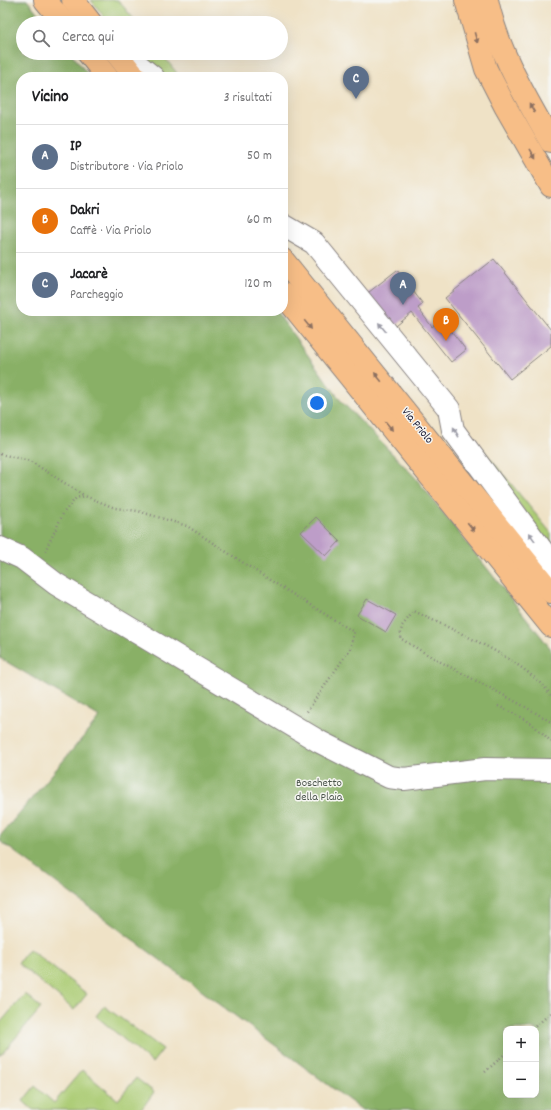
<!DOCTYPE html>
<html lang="it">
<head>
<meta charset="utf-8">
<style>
  body { margin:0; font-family:Dekko,sans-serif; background:#f6f6f6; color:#202124 }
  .controls { position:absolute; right:12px; bottom:12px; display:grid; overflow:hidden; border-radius:8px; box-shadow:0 4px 16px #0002 }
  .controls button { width:36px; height:36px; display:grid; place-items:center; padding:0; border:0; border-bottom:1px solid #e0e0e0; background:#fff; color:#202124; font:20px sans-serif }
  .you { position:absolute; left:317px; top:403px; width:14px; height:14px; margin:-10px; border:3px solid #fff; border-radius:50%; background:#1a73e8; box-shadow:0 0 0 6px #1a73e833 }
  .badge { display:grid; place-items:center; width:26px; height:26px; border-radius:50%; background:#b5179e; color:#fff; font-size:13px; font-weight:700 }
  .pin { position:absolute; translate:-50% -33px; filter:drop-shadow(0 1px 2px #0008) }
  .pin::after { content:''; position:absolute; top:21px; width:14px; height:12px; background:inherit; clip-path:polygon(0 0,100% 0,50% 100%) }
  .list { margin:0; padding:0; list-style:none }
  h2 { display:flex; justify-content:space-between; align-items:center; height:52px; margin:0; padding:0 16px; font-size:17px }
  h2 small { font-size:13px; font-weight:400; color:#757577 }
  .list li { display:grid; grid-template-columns:26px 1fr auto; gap:12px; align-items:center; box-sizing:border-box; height:64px; padding:0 16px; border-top:1px solid #e0e0e0 }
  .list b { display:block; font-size:15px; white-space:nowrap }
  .list p { margin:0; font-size:13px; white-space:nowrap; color:#757577 }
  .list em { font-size:13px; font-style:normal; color:#757577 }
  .icon { flex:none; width:22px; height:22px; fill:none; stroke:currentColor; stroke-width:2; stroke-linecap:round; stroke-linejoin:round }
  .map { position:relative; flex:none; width:551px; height:1110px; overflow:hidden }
  .search { position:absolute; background:#fff; box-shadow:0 4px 16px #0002; left:16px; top:16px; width:272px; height:44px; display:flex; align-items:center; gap:10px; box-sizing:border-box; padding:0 14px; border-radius:22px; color:#757577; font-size:15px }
  .panel { position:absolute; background:#fff; box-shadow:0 4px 16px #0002; left:16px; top:72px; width:272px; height:244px; border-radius:16px }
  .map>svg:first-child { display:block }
  .green { fill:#accc74; stroke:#677758 }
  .forest { fill:#89b066; stroke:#566950; fill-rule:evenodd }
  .building { fill:#bd9dc8 }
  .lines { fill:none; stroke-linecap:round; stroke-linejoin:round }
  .minor-casing { stroke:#888280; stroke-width:24 }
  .major-casing { stroke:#888280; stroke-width:24 }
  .path { stroke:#888280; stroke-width:2.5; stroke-dasharray:1 3; stroke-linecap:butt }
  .minor { stroke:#fff; stroke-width:22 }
  .major { stroke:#f7be87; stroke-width:22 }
  .oneway { fill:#8c7061 }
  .oneway2 { fill:#9c9ca7 }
  .labels { text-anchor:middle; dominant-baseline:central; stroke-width:3; stroke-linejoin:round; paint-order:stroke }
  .street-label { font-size:12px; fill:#22223b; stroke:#f6f6f2 }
  .park-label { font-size:12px; fill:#4b554c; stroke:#f6f6f2 }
</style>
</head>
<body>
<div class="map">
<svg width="551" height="1110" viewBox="0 0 551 1110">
  <rect width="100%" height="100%" fill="#f6f6f2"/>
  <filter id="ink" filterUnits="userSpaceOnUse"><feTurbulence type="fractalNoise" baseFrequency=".025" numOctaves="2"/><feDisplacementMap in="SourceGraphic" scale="8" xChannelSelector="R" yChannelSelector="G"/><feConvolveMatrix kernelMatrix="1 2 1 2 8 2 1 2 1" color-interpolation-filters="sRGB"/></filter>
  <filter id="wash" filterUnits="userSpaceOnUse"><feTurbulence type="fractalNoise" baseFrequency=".012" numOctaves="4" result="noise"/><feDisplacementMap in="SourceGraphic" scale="16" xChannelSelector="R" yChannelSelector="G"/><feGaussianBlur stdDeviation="0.9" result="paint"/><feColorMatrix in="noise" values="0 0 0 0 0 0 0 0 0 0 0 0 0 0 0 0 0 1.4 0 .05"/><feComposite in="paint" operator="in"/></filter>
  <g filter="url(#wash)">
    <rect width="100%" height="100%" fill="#efe2c6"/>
    <!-- green -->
    <g class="green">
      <path d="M91,0H118L137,23H109Z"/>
      <path d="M138,53H161L180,77H164Z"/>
      <path d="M460,421L551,533V549Z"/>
      <path d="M29,949L87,994L74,1010L18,963Z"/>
      <path d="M25,994L41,1008L0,1056V1023Z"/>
      <path d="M104,1006L163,1049L152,1063L96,1016Z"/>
      <path d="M82,1070L118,1100L136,1078L154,1092L141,1110H33L23,1101L35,1086L54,1103Z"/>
    </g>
    <!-- forest -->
    <path class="forest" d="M0,0H27L46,23H23V53H71L90,77H21V311H276L341,401L414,476L551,649V1110H362L0,841V836L100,717L0,658ZM506,1029H536V1095H506Z"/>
    <g id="blocks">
      <!-- building -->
      <g class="building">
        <path d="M494,259L551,330V346L510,379L445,298Z"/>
        <path d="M397,270L423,304L418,308L432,327L442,319L466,350L451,362L412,313L391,330L364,296Z"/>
        <path d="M316,517L340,541L326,556L301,532Z"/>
        <path d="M367,599L396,615L386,632L357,615Z"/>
      </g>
    </g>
  </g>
  <g filter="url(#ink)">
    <use href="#blocks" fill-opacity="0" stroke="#888280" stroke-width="1"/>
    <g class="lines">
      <!-- minor casing -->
      <g class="minor-casing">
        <g id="minor">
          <path d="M123,53L153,77"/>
          <path d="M283,225L314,243L449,409L453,430L544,553L551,571"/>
          <path d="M0,548L22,558L56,584L320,742L389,777L404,779L485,769L551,770"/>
        </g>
      </g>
      <!-- major casing -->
      <g class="major-casing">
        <g id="major">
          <path d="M45,0L64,23"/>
          <path d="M73,0L91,23"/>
          <path d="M466,0L486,69L505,106L551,186"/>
          <path d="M487,0C498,52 525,96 551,142"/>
          <path d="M88,53L107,77"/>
          <path d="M116,53L135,77"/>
          <path d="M283,260L551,592"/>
          <path d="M283,294L551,626"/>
        </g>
      </g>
      <!-- path -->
      <g class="path">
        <path d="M0,454L30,461L85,496"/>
        <path d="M45,551L64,512L76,498L85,496L115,508L138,511L187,526L265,577L354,632L350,649L306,713"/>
        <path d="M551,695C523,658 456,632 414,611L402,626L400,638C449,669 502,692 551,722"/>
        <path d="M498,706C518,715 537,725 551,742"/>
        <path d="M532,1029L551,1013"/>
        <path d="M485,1072L506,1053"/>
      </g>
      <!-- minor -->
      <use href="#minor" class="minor"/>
      <!-- major -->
      <use href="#major" class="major"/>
    </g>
    <!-- one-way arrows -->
    <defs><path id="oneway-solid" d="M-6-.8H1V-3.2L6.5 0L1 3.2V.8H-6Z"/></defs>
    <g class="oneway">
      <use href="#oneway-solid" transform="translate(476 38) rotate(74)"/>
      <use href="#oneway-solid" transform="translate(532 108) rotate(-120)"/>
      <use href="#oneway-solid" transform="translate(533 154) rotate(60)"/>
      <use href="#oneway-solid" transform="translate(308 325) rotate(51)"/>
      <use href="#oneway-solid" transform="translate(378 377) rotate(-129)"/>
      <use href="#oneway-solid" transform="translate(389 426) rotate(51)"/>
      <use href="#oneway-solid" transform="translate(471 527) rotate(51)"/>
    </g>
    <g class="oneway2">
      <use href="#oneway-solid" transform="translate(382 327) rotate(-129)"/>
      <use href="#oneway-solid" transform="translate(456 432) rotate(-119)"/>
      <use href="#oneway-solid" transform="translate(532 537) rotate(-126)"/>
    </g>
  </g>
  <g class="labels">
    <!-- street labels -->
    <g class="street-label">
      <text transform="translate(417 426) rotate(51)">Via Priolo</text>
    </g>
    <!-- park labels -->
    <g class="park-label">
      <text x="319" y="783">Boschetto<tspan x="319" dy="14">della Plaia</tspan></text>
    </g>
  </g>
</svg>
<div class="controls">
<button>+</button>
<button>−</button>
</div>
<div class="you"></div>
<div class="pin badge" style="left:403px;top:305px;background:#5c6f8a">A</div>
<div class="pin badge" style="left:446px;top:341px;background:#e8710a">B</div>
<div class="pin badge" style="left:356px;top:99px;background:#5c6f8a">C</div>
<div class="search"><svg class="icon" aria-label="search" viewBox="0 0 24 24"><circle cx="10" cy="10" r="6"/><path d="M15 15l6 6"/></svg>Cerca qui</div>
<section class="panel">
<h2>Vicino<small>3 risultati</small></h2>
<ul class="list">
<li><span class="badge" style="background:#5c6f8a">A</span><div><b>IP</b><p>Distributore · Via Priolo</p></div><em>50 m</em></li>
<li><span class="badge" style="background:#e8710a">B</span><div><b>Dakri</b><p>Caffè · Via Priolo</p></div><em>60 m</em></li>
<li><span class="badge" style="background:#5c6f8a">C</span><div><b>Jacarè</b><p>Parcheggio</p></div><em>120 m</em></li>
</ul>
</section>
</div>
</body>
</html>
